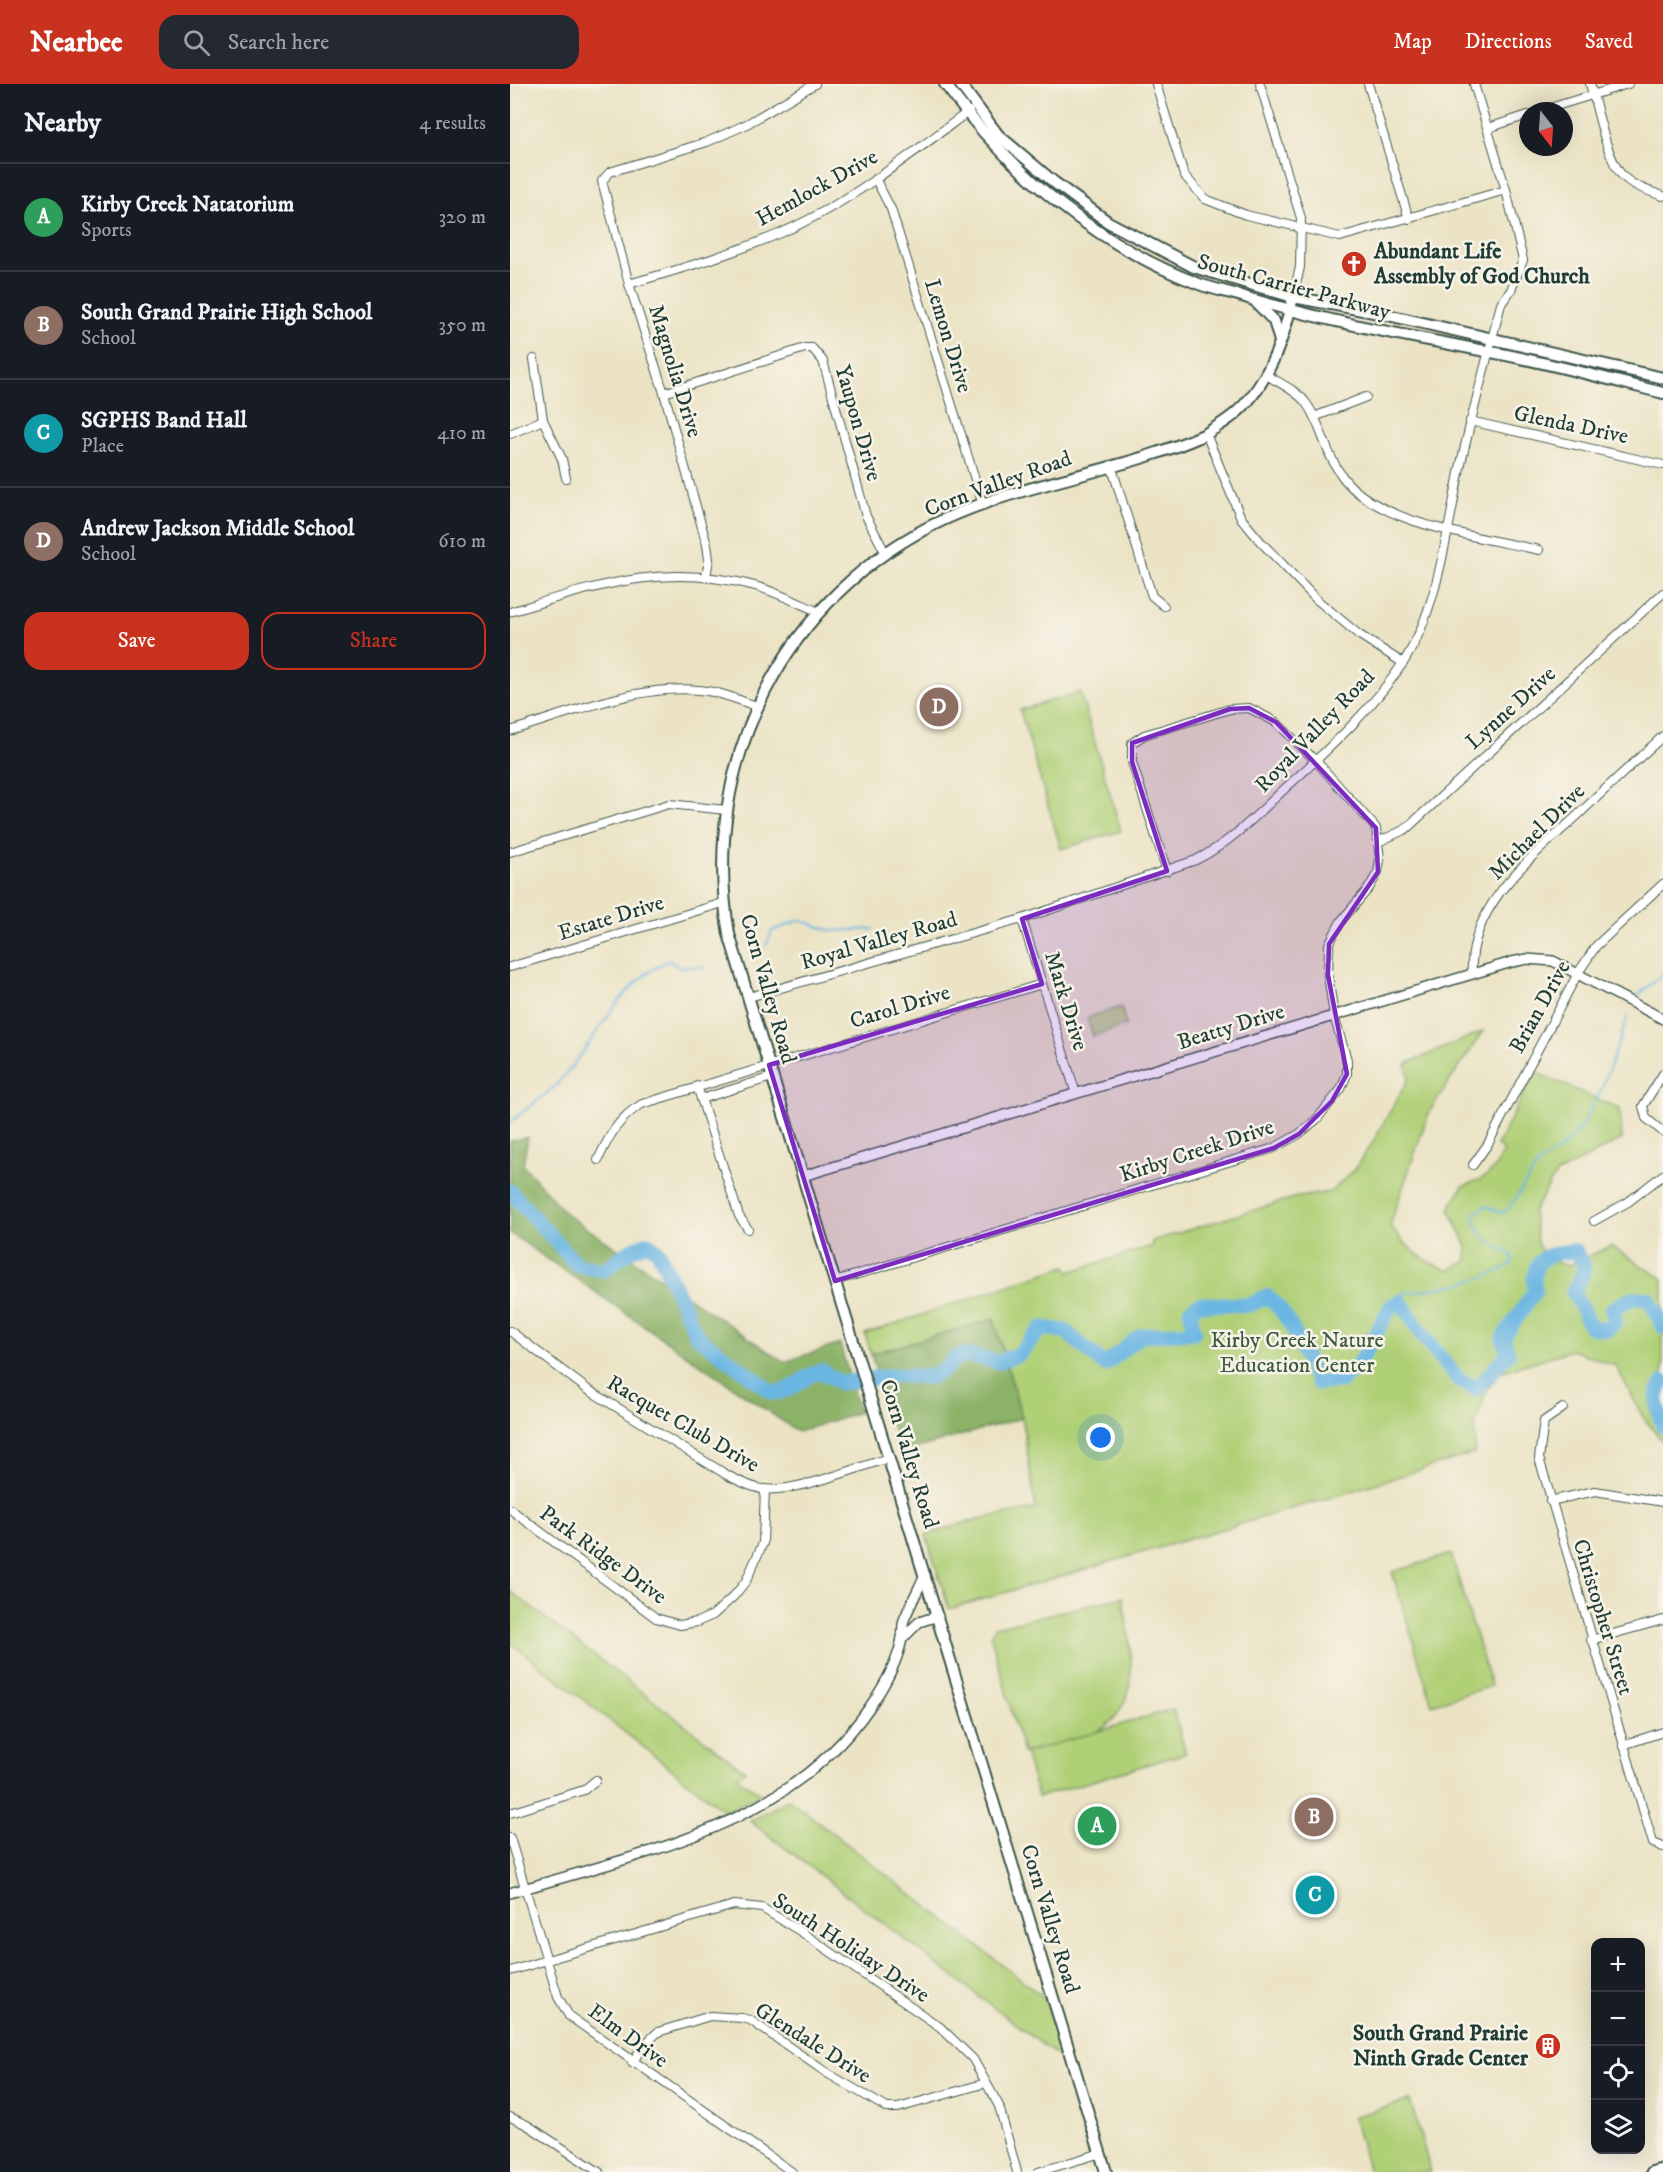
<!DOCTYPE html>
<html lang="en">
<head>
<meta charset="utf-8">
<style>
  body { margin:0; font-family:"IM FELL DW Pica",serif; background:#242831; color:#f1f3f6 }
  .controls { position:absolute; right:18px; bottom:18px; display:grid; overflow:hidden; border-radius:12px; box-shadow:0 6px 24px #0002 }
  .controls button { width:54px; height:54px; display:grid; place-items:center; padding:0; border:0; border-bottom:2px solid #363941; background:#171b24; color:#f1f3f6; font:30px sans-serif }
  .compass { position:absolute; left:1009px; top:18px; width:54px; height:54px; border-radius:50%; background:#171b24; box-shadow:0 6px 24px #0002; rotate:163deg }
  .you { position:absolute; left:591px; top:1354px; width:21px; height:21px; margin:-15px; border:4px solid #fff; border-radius:50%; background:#1a73e8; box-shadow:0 0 0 9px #1a73e833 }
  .badge { display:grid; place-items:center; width:39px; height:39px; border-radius:50%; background:#c8321e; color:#fff; font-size:20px; font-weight:700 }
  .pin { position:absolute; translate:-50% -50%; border:3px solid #fff; box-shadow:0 2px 6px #0006 }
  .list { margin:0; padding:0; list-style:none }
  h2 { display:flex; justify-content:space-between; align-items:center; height:78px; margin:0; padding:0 24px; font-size:26px }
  h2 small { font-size:20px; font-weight:400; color:#9ea1a6 }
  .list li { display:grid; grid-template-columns:39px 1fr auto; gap:18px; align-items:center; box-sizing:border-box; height:108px; padding:0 24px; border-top:2px solid #363941 }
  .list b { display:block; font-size:22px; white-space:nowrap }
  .list p { margin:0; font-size:20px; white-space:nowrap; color:#9ea1a6 }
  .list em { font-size:20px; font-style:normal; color:#9ea1a6 }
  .actions { display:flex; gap:12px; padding:18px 24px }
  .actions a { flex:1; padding:14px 0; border:2px solid #c8321e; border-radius:18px; text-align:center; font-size:21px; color:#c8321e }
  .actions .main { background:#c8321e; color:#fff }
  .icon { flex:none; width:33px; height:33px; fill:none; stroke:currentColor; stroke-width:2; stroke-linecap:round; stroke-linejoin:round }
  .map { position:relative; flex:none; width:1153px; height:2088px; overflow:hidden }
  header { display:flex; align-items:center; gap:36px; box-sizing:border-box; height:84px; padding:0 30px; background:#c8321e; color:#fff }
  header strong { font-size:28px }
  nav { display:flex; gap:33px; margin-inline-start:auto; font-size:21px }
  .search { width:420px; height:54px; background:#242831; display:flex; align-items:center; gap:15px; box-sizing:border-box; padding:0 21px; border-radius:18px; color:#9ea1a6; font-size:22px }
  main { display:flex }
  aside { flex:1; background:#171b24 }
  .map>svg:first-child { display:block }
  .green { fill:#b0d077; stroke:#688656; stroke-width:1.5 }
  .forest { fill:#8cb268; stroke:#56784e; stroke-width:1.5 }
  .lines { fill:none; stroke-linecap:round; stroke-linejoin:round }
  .stream { stroke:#6ab6e3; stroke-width:2 }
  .river { stroke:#6ab6e3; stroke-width:15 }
  .minor-casing { stroke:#3e564a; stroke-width:10 }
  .tertiary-casing { stroke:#3e564a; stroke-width:12 }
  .secondary-casing { stroke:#3e564a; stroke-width:14 }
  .minor { stroke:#fff; stroke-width:8 }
  .tertiary { stroke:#fff; stroke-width:9 }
  .secondary { stroke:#fff; stroke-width:10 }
  .marked { fill:#7b2cbf; fill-opacity:0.2; stroke:#7b2cbf; stroke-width:4.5; stroke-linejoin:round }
  .labels { text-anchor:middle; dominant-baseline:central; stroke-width:5; stroke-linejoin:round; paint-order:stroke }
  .street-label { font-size:22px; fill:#1f3d34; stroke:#f7f3e8 }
  .poi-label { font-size:22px; font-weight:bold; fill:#1f3d34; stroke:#f7f3e8; text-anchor:start }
  .park-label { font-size:22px; fill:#3c5a41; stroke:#f7f3e8 }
</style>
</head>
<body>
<header>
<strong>Nearbee</strong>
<div class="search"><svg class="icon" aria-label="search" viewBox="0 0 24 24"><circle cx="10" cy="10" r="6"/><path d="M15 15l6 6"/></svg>Search here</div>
<nav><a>Map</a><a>Directions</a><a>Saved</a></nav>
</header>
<main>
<aside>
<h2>Nearby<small>4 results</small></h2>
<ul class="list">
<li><span class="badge" style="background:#2e9e5b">A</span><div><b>Kirby Creek Natatorium</b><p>Sports</p></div><em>320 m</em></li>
<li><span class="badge" style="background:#8d6e63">B</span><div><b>South Grand Prairie High School</b><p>School</p></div><em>350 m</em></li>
<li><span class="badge" style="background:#0f9aa8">C</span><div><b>SGPHS Band Hall</b><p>Place</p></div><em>410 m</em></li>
<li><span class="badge" style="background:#8d6e63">D</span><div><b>Andrew Jackson Middle School</b><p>School</p></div><em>610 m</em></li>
</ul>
<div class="actions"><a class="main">Save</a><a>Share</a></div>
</aside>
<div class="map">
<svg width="1153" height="2088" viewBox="0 0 1153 2088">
  <rect width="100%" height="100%" fill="#f7f3e8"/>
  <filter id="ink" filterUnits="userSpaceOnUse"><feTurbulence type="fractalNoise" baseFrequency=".0167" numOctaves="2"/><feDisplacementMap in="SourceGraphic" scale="12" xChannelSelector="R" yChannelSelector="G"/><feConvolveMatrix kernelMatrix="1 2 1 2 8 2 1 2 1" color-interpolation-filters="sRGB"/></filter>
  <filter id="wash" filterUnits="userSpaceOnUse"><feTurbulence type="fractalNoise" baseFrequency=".008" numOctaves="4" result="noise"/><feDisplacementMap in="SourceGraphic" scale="24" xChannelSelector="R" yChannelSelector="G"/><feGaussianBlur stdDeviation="1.35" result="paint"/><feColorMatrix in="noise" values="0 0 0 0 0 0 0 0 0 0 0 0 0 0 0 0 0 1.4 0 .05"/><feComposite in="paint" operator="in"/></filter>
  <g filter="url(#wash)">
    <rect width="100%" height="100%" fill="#ebe3c4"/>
    <!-- green -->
    <g class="green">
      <path d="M570,608L611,747L551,765L510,626Z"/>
      <path d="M611,923L616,941L583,952L577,934Z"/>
      <path d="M973,947L919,1028L880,1141C895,1163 913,1178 939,1186L957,1177V1162L939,1125L953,1102C979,1093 981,1092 994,1067L987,1062L1025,988L1110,1025L1112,1055L1046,1090L1023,1128L1028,1162L1038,1175L1057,1182L1101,1162L1153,1195V1358L1133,1333L1106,1282L1062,1266L991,1288L977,1305L965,1342V1369L829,1411L439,1525L416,1451L467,1435L526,1425L512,1334L484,1235L361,1270L355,1250L556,1182L559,1188L643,1162L642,1157L783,1114L820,1108L843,1087L861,1061L899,994L896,980Z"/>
      <path d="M941,1470L981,1602L922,1620L882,1488Z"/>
      <path d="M0,1507L235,1687L226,1693L251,1710L216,1728L0,1558Z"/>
      <path d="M613,1513C618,1556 636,1614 593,1644C579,1654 532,1663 513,1669L481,1553L485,1543Z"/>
      <path d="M663,1625L676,1669L528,1713L515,1669Z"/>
      <path d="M279,1715L536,1915L555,1978L240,1737Z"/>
      <path d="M900,2016L921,2088H859L843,2033Z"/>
    </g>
    <!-- forest -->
    <g class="forest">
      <path d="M18,1053L13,1081L56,1130L274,1278L330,1260L349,1328L288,1348L0,1149V1057Z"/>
      <path d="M484,1235L512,1334L390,1369L361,1270Z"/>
    </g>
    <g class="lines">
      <!-- stream -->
      <g class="stream">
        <path d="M256,862L262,847L290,836L322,847L363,845"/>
        <path d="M1127,912L1153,890"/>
        <path d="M0,1039C15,1025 33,1014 47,1000C85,961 106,900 158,877L170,883H195"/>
        <path d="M890,1217L893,1209C929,1204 970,1199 1002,1180V1171C984,1161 967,1154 964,1131L975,1122L993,1129L999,1124L1029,1079L1052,1064L1072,1042L1093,1002L1118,932"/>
      </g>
      <!-- river -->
      <g class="river">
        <path d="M0,1107L67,1181L94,1186L121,1166L138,1159L148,1167L187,1252L263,1309C289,1306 289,1293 311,1287L331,1299L385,1291L420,1293L437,1284L445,1274L457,1271L488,1278L509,1270L532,1244L555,1247L595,1281L631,1251L684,1248L680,1226L689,1220L740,1221L757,1212C785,1235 791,1269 808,1299L831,1297L849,1280L881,1222L890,1217L917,1257L949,1296L966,1305L998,1270L993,1254L1025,1207C1020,1174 1036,1169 1065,1167L1074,1181L1072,1192L1063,1207L1081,1243L1098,1245L1105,1238L1102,1225L1123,1214L1139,1215L1153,1242"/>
        <path d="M1153,1298C1142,1312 1148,1326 1153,1342"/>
      </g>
    </g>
  </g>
  <g filter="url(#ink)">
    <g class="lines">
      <!-- minor casing -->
      <g class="minor-casing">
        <g id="minor">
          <path d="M646,0L674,91L695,115L736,131L830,153L996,106"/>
          <path d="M750,0L791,134L790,183L783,213"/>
          <path d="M858,0L899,135"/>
          <path d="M1080,0C1088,25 1095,70 1111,90C1121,102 1139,107 1153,112"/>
          <path d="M1030,27L1118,0"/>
          <path d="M978,44L1018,31"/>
          <path d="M366,96L381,125L473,421"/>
          <path d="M119,200C170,185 222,170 271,149C339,119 400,71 459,27"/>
          <path d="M24,275L33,336L52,375L56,394"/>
          <path d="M755,290C767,298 788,307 796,319C812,340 814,368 832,392C867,441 971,453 1029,466"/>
          <path d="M154,309L295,264H302L313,277L356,432L375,468"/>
          <path d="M804,333L856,313"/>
          <path d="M960,337L1153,381"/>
          <path d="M0,350L33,336"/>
          <path d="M696,350L731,434L750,457L806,515L848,550L893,579"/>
          <path d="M601,381L642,512L654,522"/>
          <path d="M196,493L199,475L197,461L154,309L119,200L92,97L100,88L197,58L235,41L305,0"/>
          <path d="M0,528C89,501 152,478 245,502C267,508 288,519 309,528"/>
          <path d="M0,647C60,629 140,595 203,608C218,611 233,618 247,622"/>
          <path d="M868,758L896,745L1153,509"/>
          <path d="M0,768L159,720L216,726"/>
          <path d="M512,835L566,1010"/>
          <path d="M0,883L213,819"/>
          <path d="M962,890C958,821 1022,773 1068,731C1096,704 1125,678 1153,652"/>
          <path d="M239,913L512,835L686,776C724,757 750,727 781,699C821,663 862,625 893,579C928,526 937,446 950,384C962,329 977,275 991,220L1001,206L1013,176L996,106L964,0"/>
          <path d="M1153,990L1133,1022L1136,1034L1153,1048"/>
          <path d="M187,1002L229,1132L238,1145"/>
          <path d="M191,1015L262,993"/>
          <path d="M88,1076C99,1052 109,1033 132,1020L532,900"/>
          <path d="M963,1081L978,1060L1068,889L1086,862L1153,800"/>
          <path d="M1084,1137L1118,1118L1153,1091"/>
          <path d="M325,1197L764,1064L789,1050L807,1035L831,1005L837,990V976L824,932L818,891L819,860L831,837L859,804L868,788L870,775L866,744L806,677L766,638L739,624L720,625L634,651L622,659V678L657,787"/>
          <path d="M0,1247L77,1305L217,1391C229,1397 239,1403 252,1405C286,1409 345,1384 379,1374"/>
          <path d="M1053,1324L1034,1337L1029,1374L1143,1759L1153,1763"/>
          <path d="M1040,1417L1085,1407L1153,1418"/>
          <path d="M0,1425L146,1534L170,1541L187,1538L203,1531L224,1512L236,1497L253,1459L255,1405"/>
          <path d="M1081,1556L1153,1536"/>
          <path d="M1113,1661L1153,1648"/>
          <path d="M0,1729L74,1706L86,1696"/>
          <path d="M0,1754L48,1913L59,1932L282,2088"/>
          <path d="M0,1887L224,1821L252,1824L290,1847L430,1943L463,1975L489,2022L507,2088"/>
          <path d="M122,1979L133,1962L148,1948L200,1932L232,1934L240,1936L317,1989L377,2024H388L476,1999"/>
          <path d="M0,2033L17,2041L89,2088"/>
          <path d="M528,2088L591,2069"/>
        </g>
      </g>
      <!-- tertiary casing -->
      <g class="tertiary-casing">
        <g id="tertiary">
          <path d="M293,1092L1002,878L1017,875L1043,877L1153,935"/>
          <path d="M392,1555L409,1538L428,1532"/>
          <path d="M0,1809C128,1770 278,1743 359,1624C373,1604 388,1578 392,1554C393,1548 392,1542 394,1536C400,1521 408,1506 415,1491"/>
        </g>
      </g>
      <!-- secondary casing -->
      <g class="secondary-casing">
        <g id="secondary">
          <path d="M435,0C498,87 587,161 689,200C706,206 724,209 741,215C819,238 897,252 976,267C1036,278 1094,294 1153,309"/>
          <path d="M450,0L488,51L545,99L598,138L684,183L783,213L869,229L1153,294"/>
          <path d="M746,218L764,237L770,257"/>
          <path d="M596,2088L219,850C189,679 275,510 433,436C517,397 612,388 696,350C706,343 717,337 726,329C758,301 774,254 783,213"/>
          <path d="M1142,2088L1153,2085"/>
        </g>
      </g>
      <!-- minor -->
      <use href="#minor" class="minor"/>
      <!-- tertiary -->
      <use href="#tertiary" class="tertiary"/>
      <!-- secondary -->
      <use href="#secondary" class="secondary"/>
    </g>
  </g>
  <!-- marked area -->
  <path class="marked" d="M739,624L766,638L866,744L868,788L819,860L818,891L837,990L822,1017L789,1050L764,1064L325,1197L259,981L532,900L512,835L657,787L622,678V659L720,625Z"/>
  <!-- icons -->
  <defs>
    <g id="church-disc" transform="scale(1.35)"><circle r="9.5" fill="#c8321e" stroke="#f7f3e8"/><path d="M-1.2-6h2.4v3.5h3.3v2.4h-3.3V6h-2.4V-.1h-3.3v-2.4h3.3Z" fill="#fff"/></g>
    <g id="building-disc" transform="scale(1.35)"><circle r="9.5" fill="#c8321e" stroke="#f7f3e8"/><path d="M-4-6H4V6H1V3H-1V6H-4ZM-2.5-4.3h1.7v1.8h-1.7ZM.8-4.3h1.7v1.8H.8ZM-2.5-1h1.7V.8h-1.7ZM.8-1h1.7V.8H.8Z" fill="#fff"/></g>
  </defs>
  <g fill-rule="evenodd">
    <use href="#church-disc" x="844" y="180"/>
    <use href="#building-disc" x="1038" y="1962"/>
  </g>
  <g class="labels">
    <!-- street labels -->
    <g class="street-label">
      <text transform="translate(307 104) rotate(-29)">Hemlock Drive</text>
      <text transform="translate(784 203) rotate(15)">South Carrier Parkway</text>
      <text transform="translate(438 252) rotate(73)">Lemon Drive</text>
      <text transform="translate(165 287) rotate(73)">Magnolia Drive</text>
      <text transform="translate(348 339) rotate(74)">Yaupon Drive</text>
      <text transform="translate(1061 341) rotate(12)">Glenda Drive</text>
      <text transform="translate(488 400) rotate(-20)">Corn Valley Road</text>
      <text transform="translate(1001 624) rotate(-42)">Lynne Drive</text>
      <text transform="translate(805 647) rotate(-46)">Royal Valley Road</text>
      <text transform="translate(1027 748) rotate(-45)">Michael Drive</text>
      <text transform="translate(101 834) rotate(-17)">Estate Drive</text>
      <text transform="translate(369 857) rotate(-16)">Royal Valley Road</text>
      <text transform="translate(258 905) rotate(74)">Corn Valley Road</text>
      <text transform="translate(556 917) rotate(73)">Mark Drive</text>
      <text transform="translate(390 923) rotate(-17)">Carol Drive</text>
      <text transform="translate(1030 923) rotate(-61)">Brian Drive</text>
      <text transform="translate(721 943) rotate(-17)">Beatty Drive</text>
      <text transform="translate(687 1067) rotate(-18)">Kirby Creek Drive</text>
      <text transform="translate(173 1340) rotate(30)">Racquet Club Drive</text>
      <text transform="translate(399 1370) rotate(73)">Corn Valley Road</text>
      <text transform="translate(93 1471) rotate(36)">Park Ridge Drive</text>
      <text transform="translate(1093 1533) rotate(73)">Christopher Street</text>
      <text transform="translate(540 1835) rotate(73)">Corn Valley Road</text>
      <text transform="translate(341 1864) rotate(33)">South Holiday Drive</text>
      <text transform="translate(118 1952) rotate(36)">Elm Drive</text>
      <text transform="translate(303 1959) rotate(32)">Glendale Drive</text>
    </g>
    <!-- poi labels -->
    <g class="poi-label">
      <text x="864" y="167">Abundant Life<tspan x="864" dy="25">Assembly of God Church</tspan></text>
      <text x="1018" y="1949" text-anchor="end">South Grand Prairie<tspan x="1018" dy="25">Ninth Grade Center</tspan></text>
    </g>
    <!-- park labels -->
    <g class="park-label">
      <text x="787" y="1256">Kirby Creek Nature<tspan x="787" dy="25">Education Center</tspan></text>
    </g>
  </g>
</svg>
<div class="controls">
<button>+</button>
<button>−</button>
<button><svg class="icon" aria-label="locate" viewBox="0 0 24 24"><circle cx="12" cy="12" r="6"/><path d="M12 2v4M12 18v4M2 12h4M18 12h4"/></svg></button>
<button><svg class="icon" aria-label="layers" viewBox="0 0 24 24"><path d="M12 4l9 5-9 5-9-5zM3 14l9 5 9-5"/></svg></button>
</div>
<svg class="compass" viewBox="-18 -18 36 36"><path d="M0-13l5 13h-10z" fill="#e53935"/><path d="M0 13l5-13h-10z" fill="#9ea1a6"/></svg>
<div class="you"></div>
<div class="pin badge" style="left:587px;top:1742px;background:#2e9e5b">A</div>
<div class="pin badge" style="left:804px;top:1733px;background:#8d6e63">B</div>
<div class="pin badge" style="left:805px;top:1811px;background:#0f9aa8">C</div>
<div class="pin badge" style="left:429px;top:623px;background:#8d6e63">D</div>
</div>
</main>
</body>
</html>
